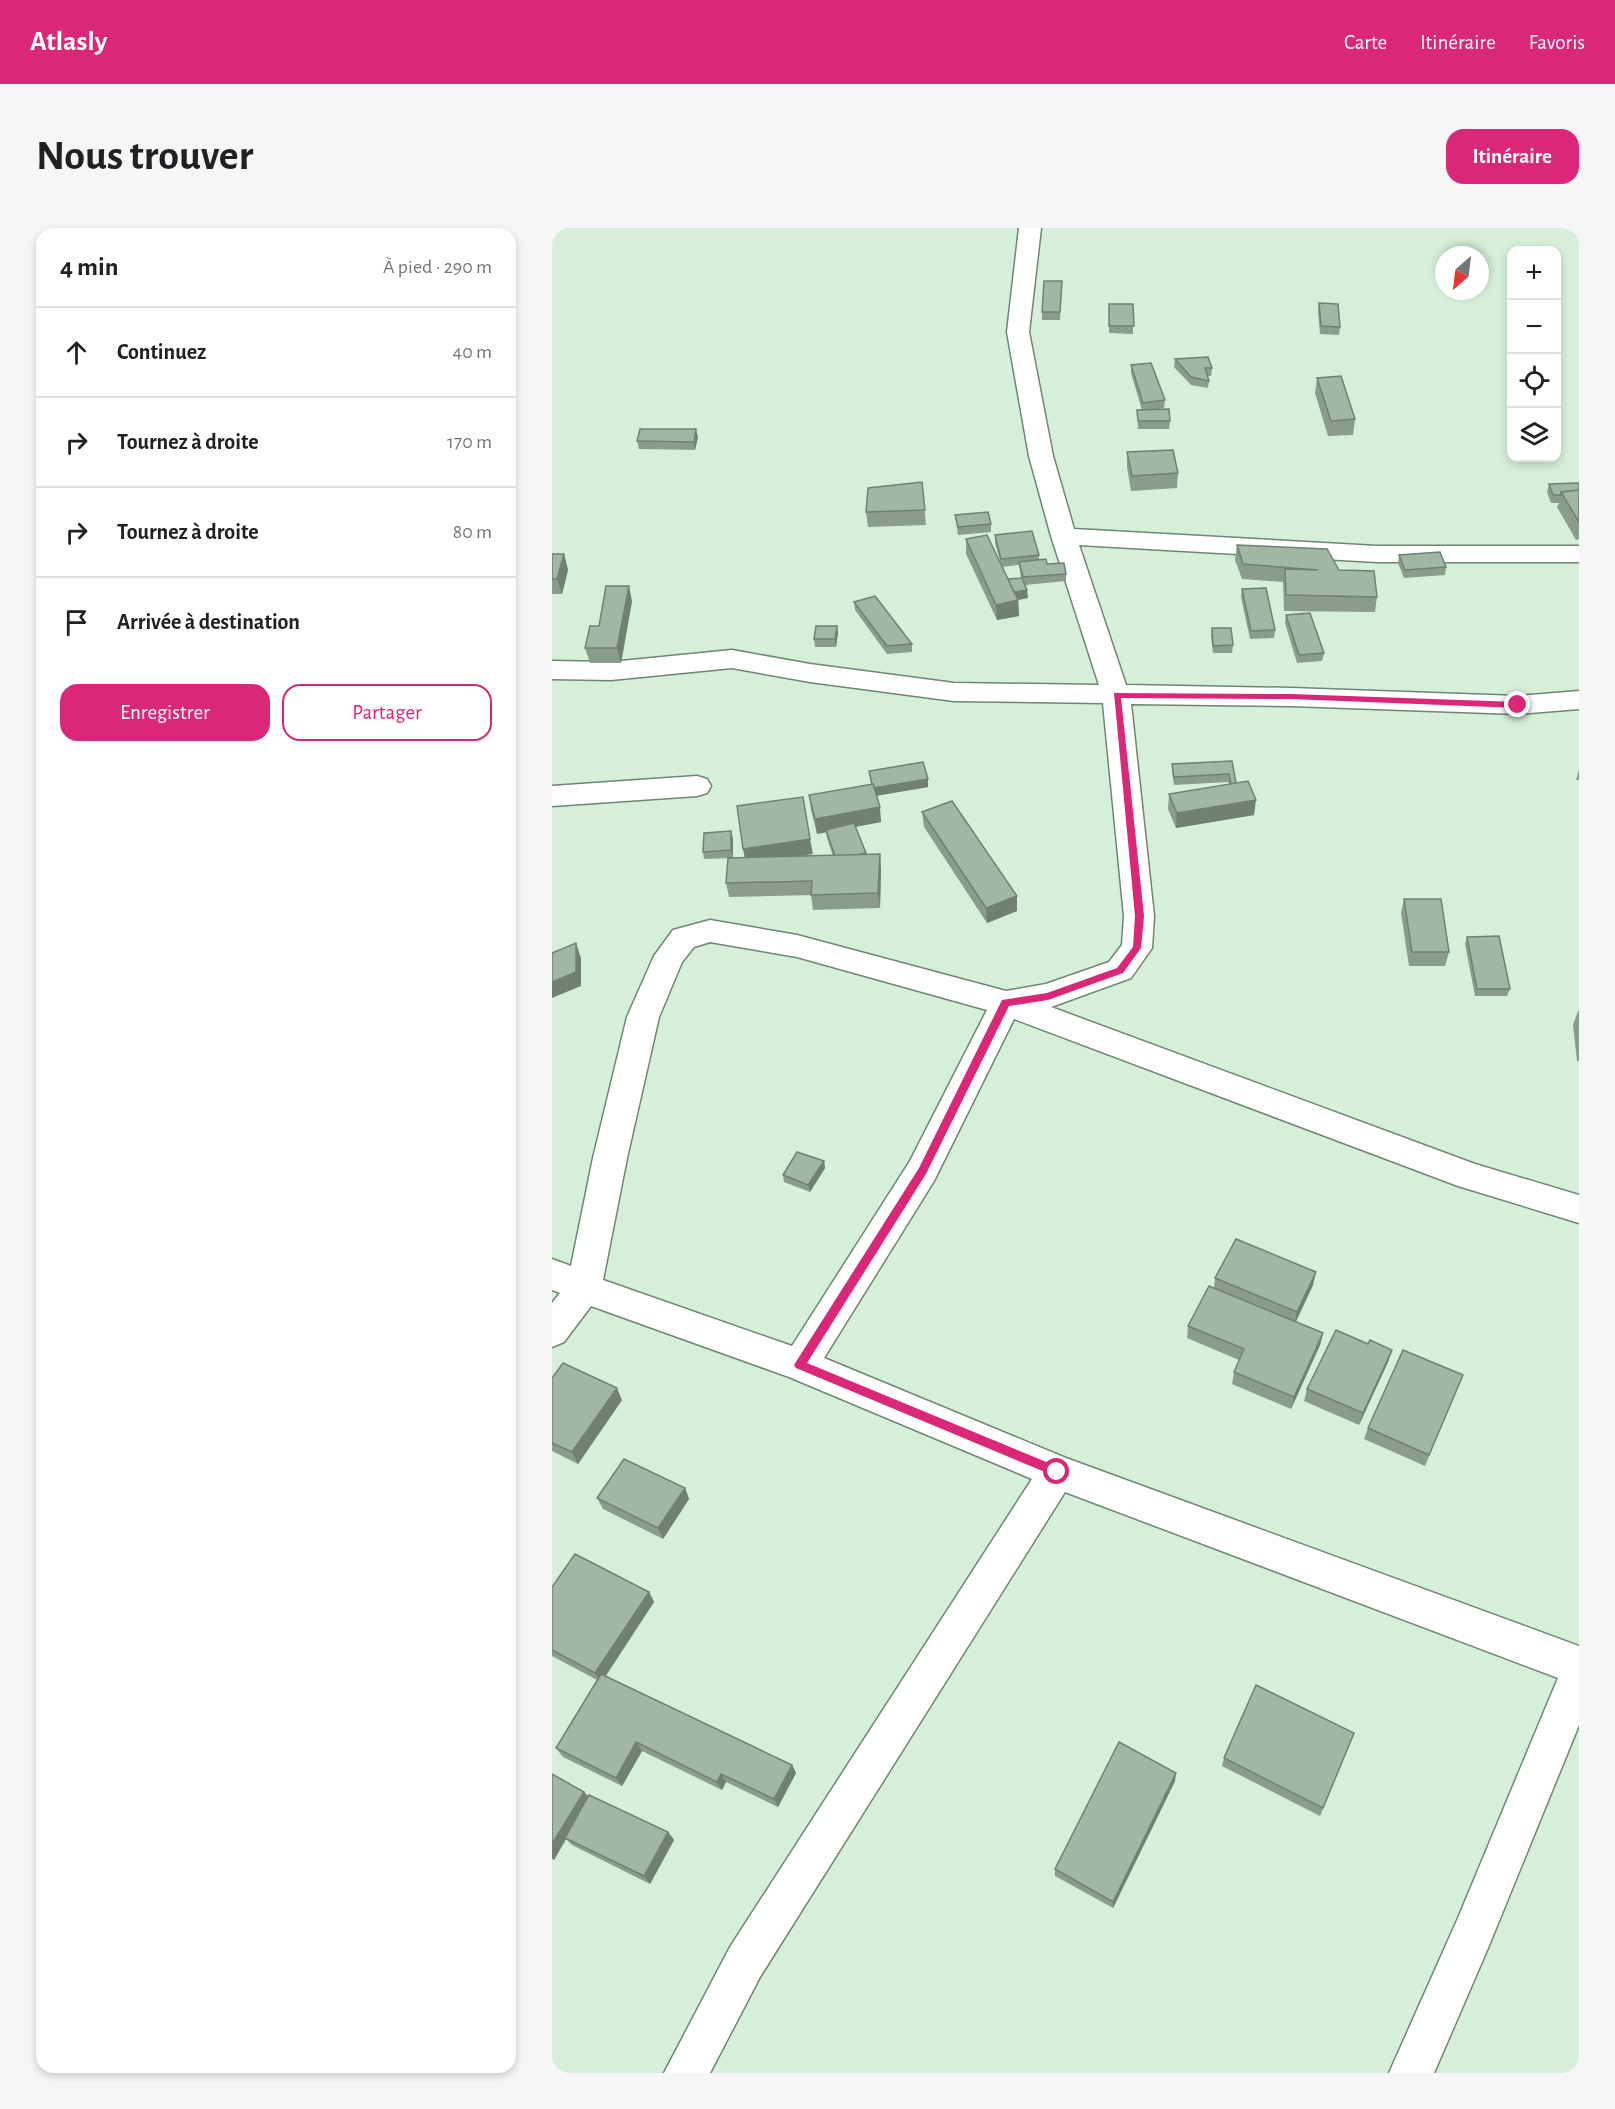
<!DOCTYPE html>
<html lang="fr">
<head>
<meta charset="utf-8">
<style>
  body { margin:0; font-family:"Alegreya Sans",sans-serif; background:#f6f6f6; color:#202124 }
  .controls { position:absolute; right:18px; top:18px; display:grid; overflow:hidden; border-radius:12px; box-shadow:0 3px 9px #0003 }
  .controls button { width:54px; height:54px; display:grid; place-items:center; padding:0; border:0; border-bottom:2px solid #e0e0e0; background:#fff; color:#202124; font:30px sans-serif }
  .compass { position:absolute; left:883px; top:18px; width:54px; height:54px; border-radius:50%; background:#fff; box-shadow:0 3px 9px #0003; rotate:208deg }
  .stop { position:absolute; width:18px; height:18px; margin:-14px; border:4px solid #db2777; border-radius:50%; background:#fff }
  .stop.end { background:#db2777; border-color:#fff; box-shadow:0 2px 6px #0008 }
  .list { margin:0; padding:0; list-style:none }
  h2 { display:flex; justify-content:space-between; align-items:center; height:78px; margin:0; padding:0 24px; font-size:26px }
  h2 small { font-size:20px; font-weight:400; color:#757577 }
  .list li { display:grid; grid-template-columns:39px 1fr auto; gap:18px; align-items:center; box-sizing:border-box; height:90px; padding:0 24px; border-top:2px solid #e0e0e0 }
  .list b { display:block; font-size:22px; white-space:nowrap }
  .list em { font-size:20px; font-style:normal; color:#757577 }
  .actions { display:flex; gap:12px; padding:18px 24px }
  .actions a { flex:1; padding:14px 0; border:2px solid #db2777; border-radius:18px; text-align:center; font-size:21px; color:#db2777 }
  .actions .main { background:#db2777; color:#fff }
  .icon { flex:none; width:33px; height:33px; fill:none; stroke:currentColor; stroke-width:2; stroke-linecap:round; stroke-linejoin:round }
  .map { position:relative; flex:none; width:1027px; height:1845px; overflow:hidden; border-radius:18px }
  header { display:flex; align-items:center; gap:36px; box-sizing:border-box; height:84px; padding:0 30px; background:#db2777; color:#fff }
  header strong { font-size:28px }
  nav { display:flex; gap:33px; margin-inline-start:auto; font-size:21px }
  .intro { display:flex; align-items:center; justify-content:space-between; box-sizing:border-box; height:144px; padding:0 36px }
  h1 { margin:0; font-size:42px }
  .button { padding:15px 27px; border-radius:18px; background:#db2777; color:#fff; font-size:21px; font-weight:700 }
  main { display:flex; gap:36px; padding:0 36px }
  aside { flex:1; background:#fff; border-radius:18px; box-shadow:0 3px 9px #0003 }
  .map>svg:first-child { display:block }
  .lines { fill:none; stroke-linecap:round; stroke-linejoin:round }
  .minor-casing { stroke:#6f8672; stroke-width:3 }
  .minor { fill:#fff; fill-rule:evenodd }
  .wall { fill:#8a9d8c; fill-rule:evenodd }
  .shaded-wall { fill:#708072 }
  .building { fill:#a0b7a3; stroke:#708072; stroke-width:1.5 }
  .route { fill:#db2777 }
</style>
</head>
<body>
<header>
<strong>Atlasly</strong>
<nav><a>Carte</a><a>Itinéraire</a><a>Favoris</a></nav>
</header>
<div class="intro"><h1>Nous trouver</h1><a class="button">Itinéraire</a></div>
<main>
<aside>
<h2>4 min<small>À pied · 290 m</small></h2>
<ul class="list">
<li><svg class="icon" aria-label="ahead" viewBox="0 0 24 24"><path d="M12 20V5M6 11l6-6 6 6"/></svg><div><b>Continuez</b></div><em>40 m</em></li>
<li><svg class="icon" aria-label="right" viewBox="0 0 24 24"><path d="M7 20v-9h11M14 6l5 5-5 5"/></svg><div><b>Tournez à droite</b></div><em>170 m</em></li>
<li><svg class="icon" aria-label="right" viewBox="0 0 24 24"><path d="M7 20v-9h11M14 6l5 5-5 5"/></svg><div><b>Tournez à droite</b></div><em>80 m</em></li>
<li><svg class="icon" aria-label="arrive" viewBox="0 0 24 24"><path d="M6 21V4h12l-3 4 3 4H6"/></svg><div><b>Arrivée à destination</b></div></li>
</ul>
<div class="actions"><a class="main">Enregistrer</a><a>Partager</a></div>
</aside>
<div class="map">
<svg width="1027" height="1845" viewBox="0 0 1027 1845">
  <rect width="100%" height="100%" fill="#d6efd9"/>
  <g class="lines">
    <!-- minor casing -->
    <g class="minor-casing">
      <g id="minor">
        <path d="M467,0H489L477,104L501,228L522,301L825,318H1027V334H825L527,317L574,457L739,460L966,468L1027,463V481L966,486L739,478L579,476L602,688L600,720L579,750L499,779L923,936L1027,967V995L906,958L462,791L382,953L272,1130L514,1230L1027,1418V1497L936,1720L882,1845H837L906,1690L1006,1450L513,1264L208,1749L158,1845H112L178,1719L480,1251L237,1149L39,1078L12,1114L0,1119V1075L8,1065L0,1062V1031L19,1038L41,930L75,789L102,728L121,702L158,692L245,707L454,763L494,756L557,734L570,717L572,688L551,475L402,473L258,454L180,440L59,452L0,451V433L59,434L180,422L258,436L402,455L547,457L499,308L477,228L455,104ZM158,714L245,729L435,782L358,933L240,1118L51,1052L75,930L107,789L130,734L142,719Z"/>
        <path d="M145,548L155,551L159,558L155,565L145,568L0,578V558Z"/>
      </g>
    </g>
    <!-- minor -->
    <use href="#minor" class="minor"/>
  </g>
  <!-- wall -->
  <g class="wall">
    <path d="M510,53L508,92H490V84Z"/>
    <path d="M767,75L788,99L787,107L768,106L766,83Z"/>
    <path d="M557,76H581V106L557,105Z"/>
    <path d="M623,131L660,140L659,148H655L657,153L656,160L639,157L622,139Z"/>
    <path d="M579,137L613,172L612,180L601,182L618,193L617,201H586L585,182H590L579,145Z"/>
    <path d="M765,150L803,191L801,207L776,208L763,165Z"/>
    <path d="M146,209L143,222L87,221L85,213Z"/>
    <path d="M575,224L626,245L625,260L579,263L575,239Z"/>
    <path d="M370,254L374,297L316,299L314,284Z"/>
    <path d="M1027,255V311L1024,312L1005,279L1007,275H999L995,264L997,256Z"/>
    <path d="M403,287L439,296V304L406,307Z"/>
    <path d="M443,307L487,327V332L514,346V353L473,357L476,370L466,372L467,388L445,392L414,326V311L449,336L443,315ZM467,337L469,350L456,351L450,339Z"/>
    <path d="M685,317L787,342L825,369L823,384L732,383L731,354L690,351L683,332Z"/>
    <path d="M0,326H12L16,342L10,366H0Z"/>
    <path d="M847,327L894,339L893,347L852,350L846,335Z"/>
    <path d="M690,361L723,402L722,410L698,411L689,369Z"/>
    <path d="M80,373L69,435H38L33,420Z"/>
    <path d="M302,374L360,416V424L335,426L303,382Z"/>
    <path d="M734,387L772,425L770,433L745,435L733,395Z"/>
    <path d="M285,398L286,405L284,419H263L262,411Z"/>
    <path d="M660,400L681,417L680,425H661L659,408Z"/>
    <path d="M680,533L684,555L702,587L624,600L616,581L617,566L677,556L676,554L622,557L620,544V536Z"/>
    <path d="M1027,542V552H1024Z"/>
    <path d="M317,543L376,559L324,568L329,594L303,599L314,627L329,641L328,680L261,682L259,667L177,669L174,655L193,630L261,626L240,629L281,628L275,610L274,604L265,606L259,582L257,567L319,556Z"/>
    <path d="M370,584L465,668V683L435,695L372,599Z"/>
    <path d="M181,611V630L152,631L151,624Z"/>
    <path d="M852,671L897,724L893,738H857L849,685Z"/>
    <path d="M915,709L958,761L955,768H923L913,716Z"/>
    <path d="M1026,783H1027V833H1025L1021,797Z"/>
    <path d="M272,933L273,940L258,964L232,954L231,947Z"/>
    <path d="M663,1050L761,1057L744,1094L771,1105L768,1117L739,1181L680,1156L682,1144L687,1132L635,1110L636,1098L662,1060Z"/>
    <path d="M816,1116L840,1122L836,1134L807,1197L752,1173L755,1161Z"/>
    <path d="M0,1150L70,1172L26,1236L0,1223Z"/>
    <path d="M906,1159L873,1238L812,1211L816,1200Z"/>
    <path d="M133,1260L137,1271L111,1311L51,1281L45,1270Z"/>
    <path d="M0,1359L97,1364L102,1374L53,1449L240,1537L244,1545L226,1579L174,1554L170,1562L90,1523L70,1558L11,1529L4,1520L45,1452L0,1428Z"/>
    <path d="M802,1505L768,1588L670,1538L672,1530Z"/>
    <path d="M0,1546L32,1564L36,1568L116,1604L122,1612L98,1656L20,1617L14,1611L2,1632L0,1631Z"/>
    <path d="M623,1553L561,1680L503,1648V1641Z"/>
  </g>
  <!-- shaded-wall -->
  <g class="shaded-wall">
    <path d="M144,201L146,209L143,222L142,214Z"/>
    <path d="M12,326L16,342L10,366L5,351Z"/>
    <path d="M77,358L80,373L69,435L65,420Z"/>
    <path d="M475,362L476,370L460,373V365Z"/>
    <path d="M466,372L467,388L445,392L444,377Z"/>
    <path d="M285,398L286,405L284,419L283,411Z"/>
    <path d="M376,551V559L322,568L321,560Z"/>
    <path d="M704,572L702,587L624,600L625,585Z"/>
    <path d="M328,579L329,594L265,606L263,591Z"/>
    <path d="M179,603L181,611V630L179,622Z"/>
    <path d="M258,611L261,626L194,636L191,621Z"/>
    <path d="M328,626L329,641L328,680L326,665Z"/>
    <path d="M465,668V683L435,695L434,680Z"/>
    <path d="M24,715L29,730V758L0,770V754Z"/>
    <path d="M272,933L273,940L258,964L256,957Z"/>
    <path d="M764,1044L761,1057L742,1097L745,1084Z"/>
    <path d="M771,1105L768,1117L739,1181L742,1169Z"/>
    <path d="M840,1122L836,1134L807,1197L811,1185Z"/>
    <path d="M65,1160L70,1172L26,1236L20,1224Z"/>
    <path d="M133,1260L137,1271L111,1311L106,1300Z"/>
    <path d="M97,1364L102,1374L49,1455L43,1445Z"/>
    <path d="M84,1514L90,1523L70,1558L64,1550Z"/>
    <path d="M240,1537L244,1545L226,1579L222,1571Z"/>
    <path d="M624,1545L623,1553L561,1680V1674Z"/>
    <path d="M169,1546L174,1554L170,1562L165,1554Z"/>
    <path d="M32,1564L39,1572L13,1610L14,1611L2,1632L0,1630V1616Z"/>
    <path d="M116,1604L122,1612L98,1656L92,1648Z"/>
  </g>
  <!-- building -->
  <g class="building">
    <path d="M492,53H510L508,84H490Z"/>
    <path d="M767,75L786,76L788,99L769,98Z"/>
    <path d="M557,76H581L582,98H557Z"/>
    <path d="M656,129L660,140H653L657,153L639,149L623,131Z"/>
    <path d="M599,135L613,172L591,175L579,137Z"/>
    <path d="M789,148L803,191L779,193L765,150Z"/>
    <path d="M617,181L618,193H586L585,182Z"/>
    <path d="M88,201H144L142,214L85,213Z"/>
    <path d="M621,222L626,245L580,248L575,224Z"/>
    <path d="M370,254L373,282L314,284L316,260Z"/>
    <path d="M1027,255V262L1009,264V267H1001L997,256Z"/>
    <path d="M1027,262V294L1009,264Z"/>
    <path d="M436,284L439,296L406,299L403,287Z"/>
    <path d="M480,303L487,327L449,331L443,307Z"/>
    <path d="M435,307L466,372L444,377L414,311Z"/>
    <path d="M685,317L775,321L787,342L822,343L825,369L734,367L733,341L766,342L691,336Z"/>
    <path d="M888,324L894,339L853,342L847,327Z"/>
    <path d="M0,326H12L5,351H0Z"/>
    <path d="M494,331L495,336L512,335L514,346L471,349L467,334Z"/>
    <path d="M470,350L475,362L462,364L456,351Z"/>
    <path d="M54,358H77L65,420H33L38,398H47Z"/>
    <path d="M714,360L723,402L699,403L690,361Z"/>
    <path d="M323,368L360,416L335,418L302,374Z"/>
    <path d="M758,385L772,425L747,427L734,387Z"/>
    <path d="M264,398H285L283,411H262Z"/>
    <path d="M660,400H679L681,417L661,418Z"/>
    <path d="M680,533L684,555L679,556L677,546L622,549L620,536Z"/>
    <path d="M371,534L376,551L322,560L321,556H320L317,543Z"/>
    <path d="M696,553L704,572L625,585L617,566Z"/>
    <path d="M321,556L328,579L263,591L257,567Z"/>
    <path d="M251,569L258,611L191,621L185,578Z"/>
    <path d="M400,573L465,668L434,680L370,584Z"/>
    <path d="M302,595L314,625L305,627L283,628L274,602Z"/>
    <path d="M179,603V622L151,624L152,605Z"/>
    <path d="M328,626L326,665L259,667L260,653L174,655L176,630Z"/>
    <path d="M852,671H889L897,724H860Z"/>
    <path d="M947,708L958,761H925L915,709Z"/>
    <path d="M24,715V744L0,754V725Z"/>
    <path d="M245,924L272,933L256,957L231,947Z"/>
    <path d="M684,1011L764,1044L745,1084L663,1050Z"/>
    <path d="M657,1058L771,1105L742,1169L682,1144L692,1121L636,1098Z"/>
    <path d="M784,1102L816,1116L818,1112L840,1122L811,1185L755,1161Z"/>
    <path d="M851,1122L911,1147L877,1227L816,1200Z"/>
    <path d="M11,1135L65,1160L20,1224L0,1215V1150Z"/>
    <path d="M72,1231L133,1260L106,1300L45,1270Z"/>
    <path d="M23,1326L97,1364L43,1445L0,1422V1359Z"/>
    <path d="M49,1446L240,1537L222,1571L169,1546L165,1554L84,1514L64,1550L4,1520Z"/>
    <path d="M704,1457L802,1505L771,1580L672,1530Z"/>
    <path d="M567,1514L624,1545L561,1674L503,1641Z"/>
    <path d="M0,1546L32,1564L0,1616Z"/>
    <path d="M37,1567L116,1604L92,1648L13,1610Z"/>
  </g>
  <!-- route -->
  <path class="route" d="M562,465L739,466L966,474L970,477L966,480L739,471L569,470L592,688L589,720L571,745L496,772L457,778L374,946L255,1135L509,1240L511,1244L505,1249L244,1140L242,1137L367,940L450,772L495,765L565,740L581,719L583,688Z"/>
</svg>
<div class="controls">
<button>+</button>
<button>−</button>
<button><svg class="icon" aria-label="locate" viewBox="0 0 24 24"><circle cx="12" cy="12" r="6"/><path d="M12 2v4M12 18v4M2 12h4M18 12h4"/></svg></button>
<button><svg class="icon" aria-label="layers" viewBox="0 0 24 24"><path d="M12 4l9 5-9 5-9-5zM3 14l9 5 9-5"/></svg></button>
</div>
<svg class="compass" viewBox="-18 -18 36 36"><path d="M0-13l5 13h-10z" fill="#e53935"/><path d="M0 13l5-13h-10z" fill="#757577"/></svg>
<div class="stop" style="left:505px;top:1244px"></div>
<div class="stop end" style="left:966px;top:477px"></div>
</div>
</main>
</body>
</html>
